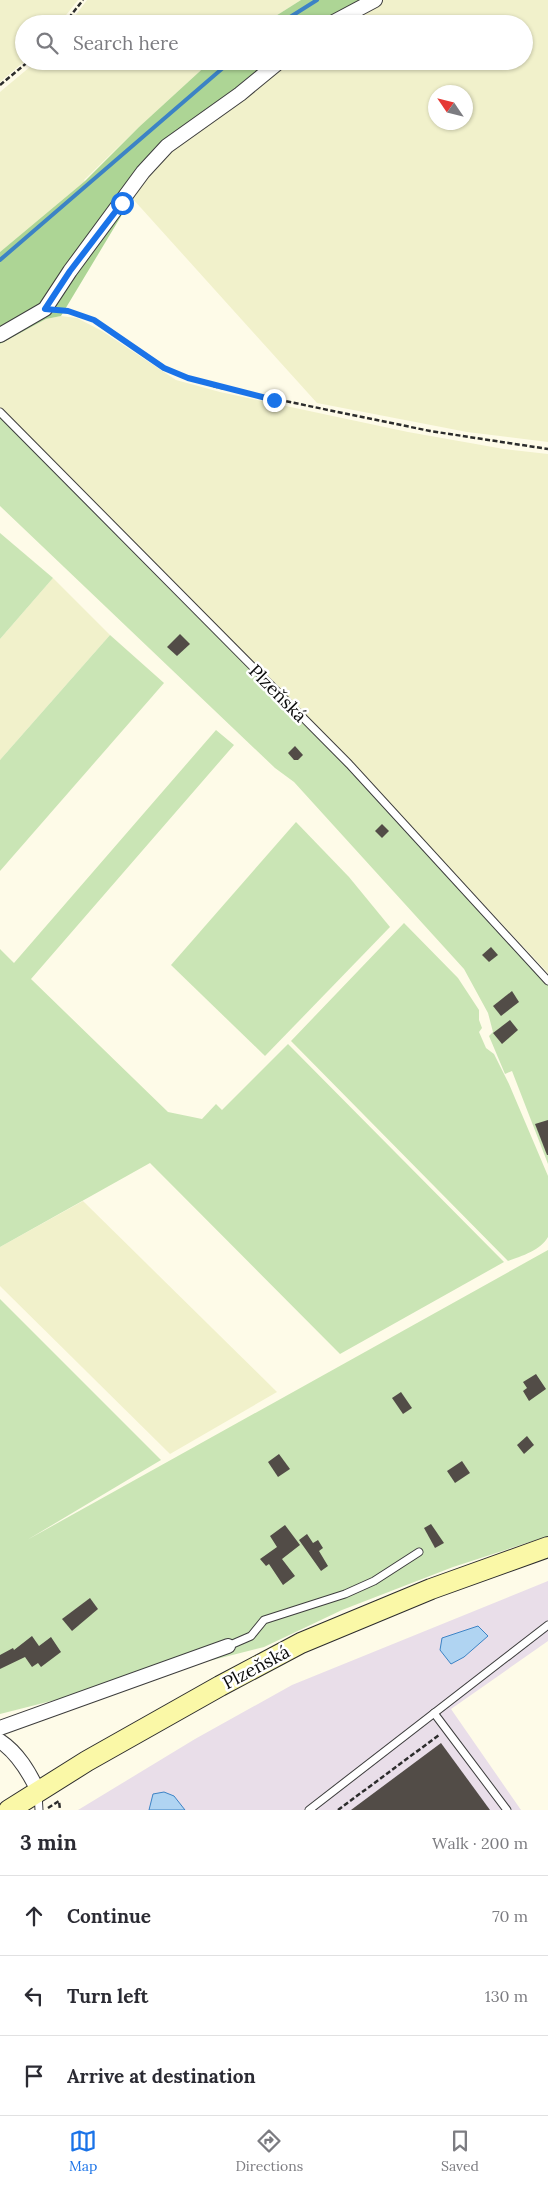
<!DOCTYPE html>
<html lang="en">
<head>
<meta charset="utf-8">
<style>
  body { margin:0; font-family:Lora,serif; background:#f7f7f7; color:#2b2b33 }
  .compass { position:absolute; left:428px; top:85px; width:45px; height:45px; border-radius:50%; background:#fff; box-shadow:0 1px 4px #0004; rotate:305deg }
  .stop { position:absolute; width:15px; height:15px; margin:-11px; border:4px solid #1a73e8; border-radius:50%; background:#fff }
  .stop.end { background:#1a73e8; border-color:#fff; box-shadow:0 1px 5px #0008 }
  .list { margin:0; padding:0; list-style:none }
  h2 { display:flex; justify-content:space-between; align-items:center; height:65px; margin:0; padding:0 20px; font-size:21px }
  h2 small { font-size:16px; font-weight:400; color:#7c7c81 }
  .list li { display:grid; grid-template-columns:32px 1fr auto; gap:15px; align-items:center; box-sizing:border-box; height:80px; padding:0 20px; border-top:1px solid #e1e1e2 }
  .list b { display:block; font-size:19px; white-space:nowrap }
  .list em { font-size:16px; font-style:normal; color:#7c7c81 }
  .icon { flex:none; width:28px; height:28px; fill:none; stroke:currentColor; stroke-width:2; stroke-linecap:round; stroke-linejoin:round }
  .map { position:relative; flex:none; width:548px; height:1810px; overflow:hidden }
  .search { position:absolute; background:#fff; box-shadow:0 1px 4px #0004; left:15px; right:15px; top:15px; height:55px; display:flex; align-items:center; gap:12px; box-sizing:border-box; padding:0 18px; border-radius:28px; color:#7c7c81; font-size:19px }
  .sheet { height:305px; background:#fff }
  nav { display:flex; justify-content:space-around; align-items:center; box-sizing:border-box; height:70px; border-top:1px solid #e1e1e2; background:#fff; font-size:14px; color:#7c7c81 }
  nav a { display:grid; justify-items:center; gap:2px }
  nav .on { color:#1a73e8 }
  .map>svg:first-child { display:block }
  .industrial { fill:#e9dee9 }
  .farmland { fill:#f1f1cb; fill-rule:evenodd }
  .green { fill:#cae5b5 }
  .forest { fill:#add595 }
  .water { fill:#b0d4f2; stroke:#3c83c5 }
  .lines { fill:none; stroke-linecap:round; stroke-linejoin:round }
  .stream { stroke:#3c83c5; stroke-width:4 }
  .building { fill:#524c47 }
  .lane-casing { stroke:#3d3d3d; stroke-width:9 }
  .street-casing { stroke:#3d3d3d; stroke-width:16 }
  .secondary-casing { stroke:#2c2c2c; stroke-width:22 }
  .path { stroke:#2c2c2c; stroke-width:2.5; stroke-dasharray:5 2.5; stroke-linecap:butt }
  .lane { stroke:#fff; stroke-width:7 }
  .street { stroke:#fff; stroke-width:14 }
  .secondary { stroke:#faf8a7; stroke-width:20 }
  .route { stroke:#1a73e8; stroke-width:6 }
  .labels { text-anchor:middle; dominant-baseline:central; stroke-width:5; stroke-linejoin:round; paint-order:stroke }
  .street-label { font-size:18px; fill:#0a0a0a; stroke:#fff }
</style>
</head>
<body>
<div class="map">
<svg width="548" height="1810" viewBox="0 0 548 1810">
  <rect width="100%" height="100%" fill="#fefbe8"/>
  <!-- industrial -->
  <path class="industrial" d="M548,1581V1641L451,1709L521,1810H78L195,1739L292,1685Z"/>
  <!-- farmland -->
  <g class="farmland">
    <path d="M0,0H78L59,24H24L25,61L0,82Z"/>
    <path d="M87,0H301L263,24H69Z"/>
    <path d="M383,0H548V442L467,432L317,403L132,198L157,163L287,61H524V24H338ZM436,92H466V122H436Z"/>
    <path d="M37,61H211L139,127L84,180L85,181L0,252V92Z"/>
    <path d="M61,316L77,318L102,331L176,380L220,392L408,432L504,449L548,454V973L441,859L0,408V344L46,319Z"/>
    <path d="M53,578L110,635L0,760V639Z"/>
    <path d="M83,1201L277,1392L170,1454L0,1286V1247Z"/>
  </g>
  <!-- green -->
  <g class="green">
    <path d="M0,412L349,764L548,981V1164L512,1071L505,1074L489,1036L493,1032L488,1013L464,969L294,782L275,768L0,506Z"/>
    <path d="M0,533L53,578L0,639Z"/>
    <path d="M110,635L164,683L0,871V760Z"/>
    <path d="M216,730L234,745L31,979L168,1112L202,1119L216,1104L222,1110L288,1044L504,1262L340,1354L150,1163L0,1247V949L14,963Z"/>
    <path d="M296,822L349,877L390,927L265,1056L171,965Z"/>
    <path d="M404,923L458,978L479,1010V1020L482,1028L479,1032L486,1048L494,1054L509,1084L548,1176V1237C541,1250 522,1256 508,1261L291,1041Z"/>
    <path d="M548,1250V1536L453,1567L342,1610L264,1647L0,1714V1299L161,1460L27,1540Z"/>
  </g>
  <!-- forest -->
  <g class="forest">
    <path d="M301,0H383L338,24H263Z"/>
    <path d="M211,61H287L241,102L182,142L157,163L132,198L61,316L46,319L0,344V252L85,181L139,127Z"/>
  </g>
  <!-- water -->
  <g class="water">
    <path d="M478,1626L488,1636L464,1657L451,1664L440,1650L442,1638Z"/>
    <path d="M164,1792L174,1796L185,1810H149L153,1794Z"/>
  </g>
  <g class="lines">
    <!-- stream -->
    <g class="stream">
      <path d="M279,24L317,0"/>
      <path d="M0,260L231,61"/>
    </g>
  </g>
  <!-- building -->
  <g class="building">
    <path d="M180,634L190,644L177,656L167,647Z"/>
    <path d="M295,746L303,755L298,760H294L288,753Z"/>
    <path d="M382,824L389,831L382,838L375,831Z"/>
    <path d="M491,947L498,955L489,962L482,955Z"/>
    <path d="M512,991L519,1002L501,1016L493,1006Z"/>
    <path d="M510,1020L518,1030L502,1044L493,1033Z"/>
    <path d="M548,1120V1155H547L535,1124Z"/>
    <path d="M536,1374L546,1389L529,1401L523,1391L527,1388L523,1382Z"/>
    <path d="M401,1392L412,1408L403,1414L392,1398Z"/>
    <path d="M527,1436L534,1445L524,1454L517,1445Z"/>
    <path d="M279,1454L290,1469L278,1477L268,1462Z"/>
    <path d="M462,1461L470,1473L455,1483L447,1471Z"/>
    <path d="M431,1524L444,1543L435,1548L424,1528Z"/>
    <path d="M285,1525L300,1545L282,1559L295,1576L283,1585L269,1564L266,1566L260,1559L277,1547L270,1536Z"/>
    <path d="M307,1534L313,1543L318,1540L323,1548L319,1551L328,1566L321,1571L299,1540Z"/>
    <path d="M90,1598L98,1609L72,1631L62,1619Z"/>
    <path d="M32,1636L39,1646L51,1637L61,1652L41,1667L38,1663L32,1667L25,1657L0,1669V1655L13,1648L14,1650Z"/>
    <path d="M441,1743L490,1810H351Z"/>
  </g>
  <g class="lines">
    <!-- lane casing -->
    <g class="lane-casing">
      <g id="lane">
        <path d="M0,412L349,764L548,981"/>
        <path d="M228,1646L251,1636L264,1620L345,1594L374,1581L419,1552"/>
        <path d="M434,1713L507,1810"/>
        <path d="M38,1794L39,1810"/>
        <path d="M309,1810L548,1625"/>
      </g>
    </g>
    <!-- street casing -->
    <g class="street-casing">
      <g id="street">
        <path d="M330,24L375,0"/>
        <path d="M0,335L45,309L70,271L143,172L167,146L240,94L280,61"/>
        <path d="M0,1728L228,1646"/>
        <path d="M0,1741C18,1753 29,1772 38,1791"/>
      </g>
    </g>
    <!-- secondary casing -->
    <g class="secondary-casing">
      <path id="secondary" d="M9,1810L87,1761L220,1686L301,1643L431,1589L548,1547"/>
    </g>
    <!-- path -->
    <g class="path">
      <path d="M64,24L83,0"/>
      <path d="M0,85L29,61"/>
      <path d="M60,310C100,314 130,347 163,367C179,377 199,381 217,387L430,431L548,449"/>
      <path d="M48,1808L59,1801L60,1810"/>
      <path d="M338,1810L439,1735"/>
    </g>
    <!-- lane -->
    <use href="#lane" class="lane"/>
    <!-- street -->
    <use href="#street" class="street"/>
    <!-- secondary -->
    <use href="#secondary" class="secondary"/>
  </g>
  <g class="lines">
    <!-- route -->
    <path class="route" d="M122,203L70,271L45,309L68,311L94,320L164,368L188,378L274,400"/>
  </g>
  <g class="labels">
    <!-- street labels -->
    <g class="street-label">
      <text transform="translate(278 693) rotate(45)">Plzeňská</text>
      <text transform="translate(256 1667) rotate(-28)">Plzeňská</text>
    </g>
  </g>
</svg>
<svg class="compass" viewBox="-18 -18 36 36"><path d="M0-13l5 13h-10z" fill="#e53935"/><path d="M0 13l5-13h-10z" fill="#7c7c81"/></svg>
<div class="stop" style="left:122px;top:203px"></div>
<div class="stop end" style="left:274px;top:400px"></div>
<div class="search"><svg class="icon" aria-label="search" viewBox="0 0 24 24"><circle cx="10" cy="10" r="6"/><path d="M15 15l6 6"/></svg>Search here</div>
</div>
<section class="sheet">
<h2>3 min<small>Walk · 200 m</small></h2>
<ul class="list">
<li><svg class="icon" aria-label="ahead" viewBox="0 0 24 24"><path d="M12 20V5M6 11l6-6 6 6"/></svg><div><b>Continue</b></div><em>70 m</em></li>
<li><svg class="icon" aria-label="left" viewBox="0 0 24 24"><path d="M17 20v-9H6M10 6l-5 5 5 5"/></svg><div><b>Turn left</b></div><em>130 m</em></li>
<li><svg class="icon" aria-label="arrive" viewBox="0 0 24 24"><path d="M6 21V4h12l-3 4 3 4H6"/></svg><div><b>Arrive at destination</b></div></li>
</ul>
</section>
<nav>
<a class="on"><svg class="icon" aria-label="map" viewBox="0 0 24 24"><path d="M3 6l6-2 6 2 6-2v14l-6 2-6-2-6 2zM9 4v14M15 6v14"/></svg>Map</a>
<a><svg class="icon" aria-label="directions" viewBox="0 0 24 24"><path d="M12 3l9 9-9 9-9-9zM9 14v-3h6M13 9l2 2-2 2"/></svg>Directions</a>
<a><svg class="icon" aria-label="saved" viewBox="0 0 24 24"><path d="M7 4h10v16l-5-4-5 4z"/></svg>Saved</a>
</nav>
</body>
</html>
